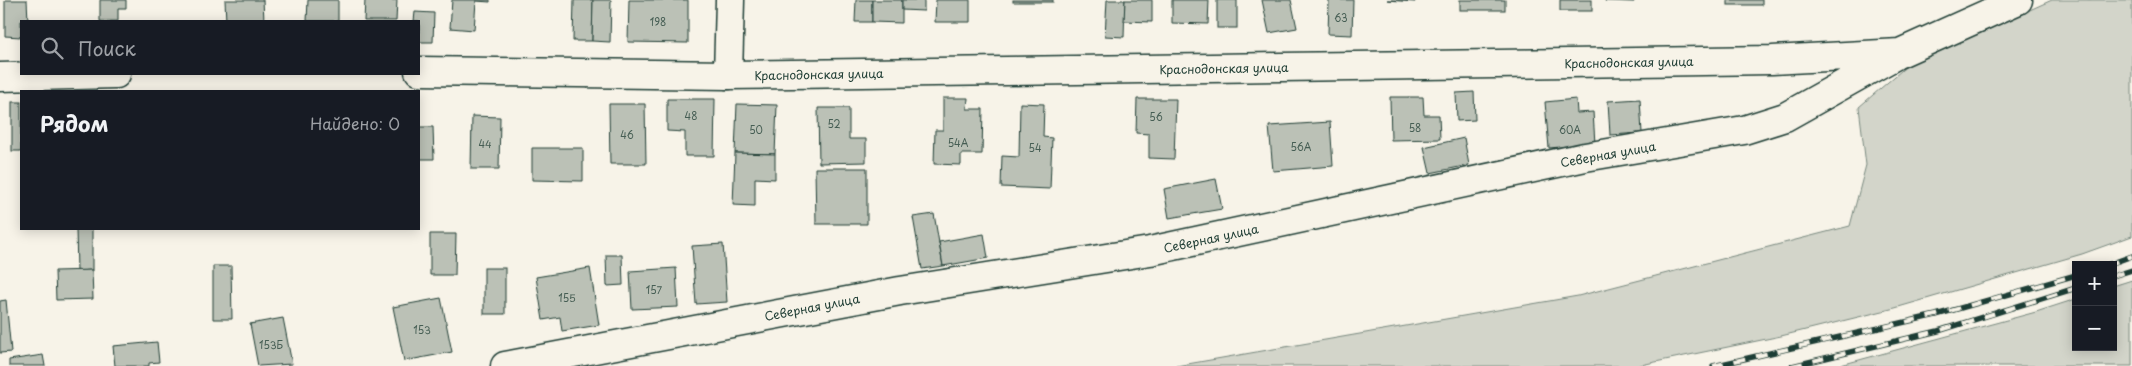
<!DOCTYPE html>
<html lang="ru">
<head>
<meta charset="utf-8">
<style>
  body { margin:0; font-family:"Playpen Sans",sans-serif; background:#20242c; color:#f1f3f6 }
  .controls { position:absolute; right:15px; bottom:15px; display:grid; overflow:hidden; border-radius:0px; box-shadow:0 2px 12px #0003 }
  .controls button { width:45px; height:45px; display:grid; place-items:center; padding:0; border:0; border-bottom:1px solid #363941; background:#171b24; color:#f1f3f6; font:25px sans-serif }
  .list { margin:0; padding:0; list-style:none }
  h2 { display:flex; justify-content:space-between; align-items:center; height:65px; margin:0; padding:0 20px; font-size:21px }
  h2 small { font-size:16px; font-weight:400; color:#9ea1a6 }
  .icon { flex:none; width:28px; height:28px; fill:none; stroke:currentColor; stroke-width:2; stroke-linecap:round; stroke-linejoin:round }
  .map { position:relative; flex:none; width:2132px; height:366px; overflow:hidden }
  .search { position:absolute; background:#171b24; box-shadow:0 2px 12px #0003; left:20px; top:20px; width:400px; height:55px; display:flex; align-items:center; gap:12px; box-sizing:border-box; padding:0 18px; border-radius:0px; color:#9ea1a6; font-size:19px }
  .panel { position:absolute; background:#171b24; box-shadow:0 2px 12px #0003; left:20px; top:90px; width:400px; height:140px; border-radius:0px }
  .map>svg:first-child { display:block }
  .green { fill:#d3d5ca; stroke:#79897f }
  .building { fill:#bbc1b6; stroke:#1f3d34 }
  .lines { fill:none; stroke-linecap:round; stroke-linejoin:round }
  .street-casing { stroke:#1f3d34; stroke-width:31 }
  .street { stroke:#f7f3e8; stroke-width:28 }
  .rail-casing { stroke:#1f3d34; stroke-width:5.5 }
  .rail { stroke:#f7f3e8; stroke-width:4; stroke-dasharray:11; stroke-linecap:butt }
  .labels { text-anchor:middle; dominant-baseline:central; stroke-width:4; stroke-linejoin:round; paint-order:stroke }
  .number-label { font-size:10px; fill:#465e54 }
  .street-label { font-size:12px; fill:#1f3d34; stroke:#f7f3e8 }
</style>
</head>
<body>
<div class="map">
<svg width="2132" height="366" viewBox="0 0 2132 366">
  <rect width="100%" height="100%" fill="#f7f3e8"/>
  <filter id="ink" filterUnits="userSpaceOnUse"><feTurbulence type="fractalNoise" baseFrequency=".02" numOctaves="2"/><feDisplacementMap in="SourceGraphic" scale="10" xChannelSelector="R" yChannelSelector="G"/><feConvolveMatrix kernelMatrix="1 2 1 2 8 2 1 2 1" color-interpolation-filters="sRGB"/></filter>
  <g filter="url(#ink)">
    <!-- green -->
    <g class="green">
      <path d="M2052,0H2132V236L2082,254L1895,308L1781,336L1636,366H1176L1578,296L1850,226L1866,165L1859,107L1909,64Z"/>
      <path d="M2132,280V366H1837L2036,312L2076,299V347H2113V286Z"/>
    </g>
    <!-- building -->
    <g class="building">
      <path d="M5,0H27L28,21H21V37L5,36Z"/>
      <path d="M100,0H126V8H118V21H100Z"/>
      <path d="M225,0H263L264,21H226Z"/>
      <path d="M308,0H338V21H307Z"/>
      <path d="M365,0H397L396,21H364Z"/>
      <path d="M452,0H490V2L476,1L474,30L450,28Z"/>
      <path d="M574,0H593L592,41H573Z"/>
      <path d="M593,0H611L610,42L592,41Z"/>
      <path d="M629,0H688V43L628,42Z"/>
      <path d="M856,0H872V22H855Z"/>
      <path d="M872,0H902V23L872,22Z"/>
      <path d="M902,0H924V11L902,10Z"/>
      <path d="M936,0H970V22H935Z"/>
      <rect x="1013" y="0" width="40" height="2"/>
      <path d="M1107,0H1125L1124,37L1105,36Z"/>
      <path d="M1125,0H1152V22L1124,21Z"/>
      <path d="M1172,0H1209L1208,24L1172,23Z"/>
      <rect x="1217" y="0" width="20" height="28"/>
      <path d="M1262,0H1291L1297,28L1269,33Z"/>
      <path d="M1329,0H1353L1352,35L1328,34Z"/>
      <path d="M1387,0H1415V2Z"/>
      <rect x="1460" y="0" width="45" height="10"/>
      <rect x="1560" y="0" width="32" height="11"/>
      <path d="M1605,0H1634V2L1605,1Z"/>
      <rect x="1728" y="0" width="34" height="5"/>
      <path d="M415,12L434,13L433,42H419V21H414Z"/>
      <path d="M1474,92L1475,120L1457,121L1456,93Z"/>
      <path d="M1390,97H1423L1424,115H1439L1440,139L1391,140Z"/>
      <path d="M943,98H968L967,109H983L982,154H961V165L934,164L935,130H943Z"/>
      <path d="M667,99H715L714,156H685V132L667,131Z"/>
      <path d="M1137,99H1176L1174,159L1149,158V134L1136,133Z"/>
      <path d="M1576,99L1577,113L1593,112L1595,144L1549,148L1545,102Z"/>
      <path d="M1640,99L1642,133L1610,135L1608,101Z"/>
      <rect x="12" y="102" width="9" height="49"/>
      <path d="M1020,103L1044,104L1043,137L1052,138L1050,189L1001,187L1002,156L1019,157Z"/>
      <path d="M609,104H645L646,164H610Z"/>
      <path d="M737,104L777,105L775,154L735,153Z"/>
      <path d="M818,108H849V139H866V162L819,163Z"/>
      <path d="M472,116L500,117L499,169H471Z"/>
      <path d="M1330,122L1333,166L1273,171L1269,126Z"/>
      <path d="M419,127H433L434,159H419Z"/>
      <path d="M1464,138L1469,165L1430,173L1424,147Z"/>
      <path d="M532,148H583V181L532,180Z"/>
      <path d="M735,153L775,154V179L755,178V206L733,205Z"/>
      <path d="M815,168H867V224H816Z"/>
      <path d="M1216,179L1222,209L1169,218L1164,189Z"/>
      <path d="M934,214L943,266L922,269L913,217Z"/>
      <path d="M76,229H92V270L77,271Z"/>
      <path d="M430,234H456L455,275H430Z"/>
      <path d="M984,234L988,258L943,266L939,242Z"/>
      <path d="M723,244L727,302L696,304L692,246Z"/>
      <path d="M606,255H622L623,285L607,286Z"/>
      <path d="M213,266H231L232,319H213Z"/>
      <rect x="484" y="268" width="21" height="46"/>
      <path d="M590,268L599,325L562,331L560,317L543,320L536,277Z"/>
      <path d="M676,268L678,307L632,309L630,271Z"/>
      <path d="M92,270L93,299L56,300L55,271Z"/>
      <path d="M441,298L452,352L404,361L393,307Z"/>
      <path d="M6,300L11,352L0,353V301Z"/>
      <path d="M283,318L292,364L258,366L250,324Z"/>
      <path d="M157,342L159,362L149,363V366H115L113,346Z"/>
      <path d="M43,355L45,366H9V360Z"/>
    </g>
    <g class="lines">
      <!-- street casing -->
      <g class="street-casing">
        <g id="street">
          <path d="M419,71L728,75L1772,60L1900,53L2018,0"/>
          <path d="M728,75L730,0"/>
          <path d="M0,77L116,74"/>
          <path d="M505,366L900,291L1150,251L1585,157L1744,130L1785,117L1894,56"/>
        </g>
      </g>
      <!-- street -->
      <use href="#street" class="street"/>
      <!-- rail casing -->
      <g class="rail-casing">
        <g id="rail">
          <path d="M2107,265L2132,256"/>
          <path d="M2113,276L2132,270"/>
          <path d="M1713,366L1936,315L2076,275"/>
          <path d="M1792,366L1938,331L2076,288"/>
        </g>
      </g>
      <!-- rail -->
      <use href="#rail" class="rail"/>
    </g>
  </g>
  <g class="labels">
    <!-- number labels -->
    <g class="number-label">
      <text x="1341" y="17">63</text>
      <text x="658" y="21">198</text>
      <text x="691" y="115">48</text>
      <text x="1156" y="116">56</text>
      <text x="834" y="123">52</text>
      <text x="1415" y="127">58</text>
      <text x="756" y="129">50</text>
      <text x="1570" y="129">60А</text>
      <text x="627" y="134">46</text>
      <text x="958" y="142">54А</text>
      <text x="485" y="143">44</text>
      <text x="1301" y="146">56А</text>
      <text x="1035" y="147">54</text>
      <text x="654" y="289">157</text>
      <text x="567" y="297">155</text>
      <text x="422" y="329">153</text>
      <text x="271" y="344">153Б</text>
    </g>
    <!-- street labels -->
    <g class="street-label">
      <text transform="translate(1629 62) rotate(-1)">Краснодонская улица</text>
      <text transform="translate(1224 68) rotate(-1)">Краснодонская улица</text>
      <text transform="translate(819 74) rotate(-1)">Краснодонская улица</text>
      <text transform="translate(1608 154) rotate(-10)">Северная улица</text>
      <text transform="translate(1211 238) rotate(-12)">Северная улица</text>
      <text transform="translate(812 307) rotate(-11)">Северная улица</text>
    </g>
  </g>
</svg>
<div class="controls">
<button>+</button>
<button>−</button>
</div>
<div class="search"><svg class="icon" aria-label="search" viewBox="0 0 24 24"><circle cx="10" cy="10" r="6"/><path d="M15 15l6 6"/></svg>Поиск</div>
<section class="panel">
<h2>Рядом<small>Найдено: 0</small></h2>
<ul class="list">
</ul>
</section>
</div>
</body>
</html>
